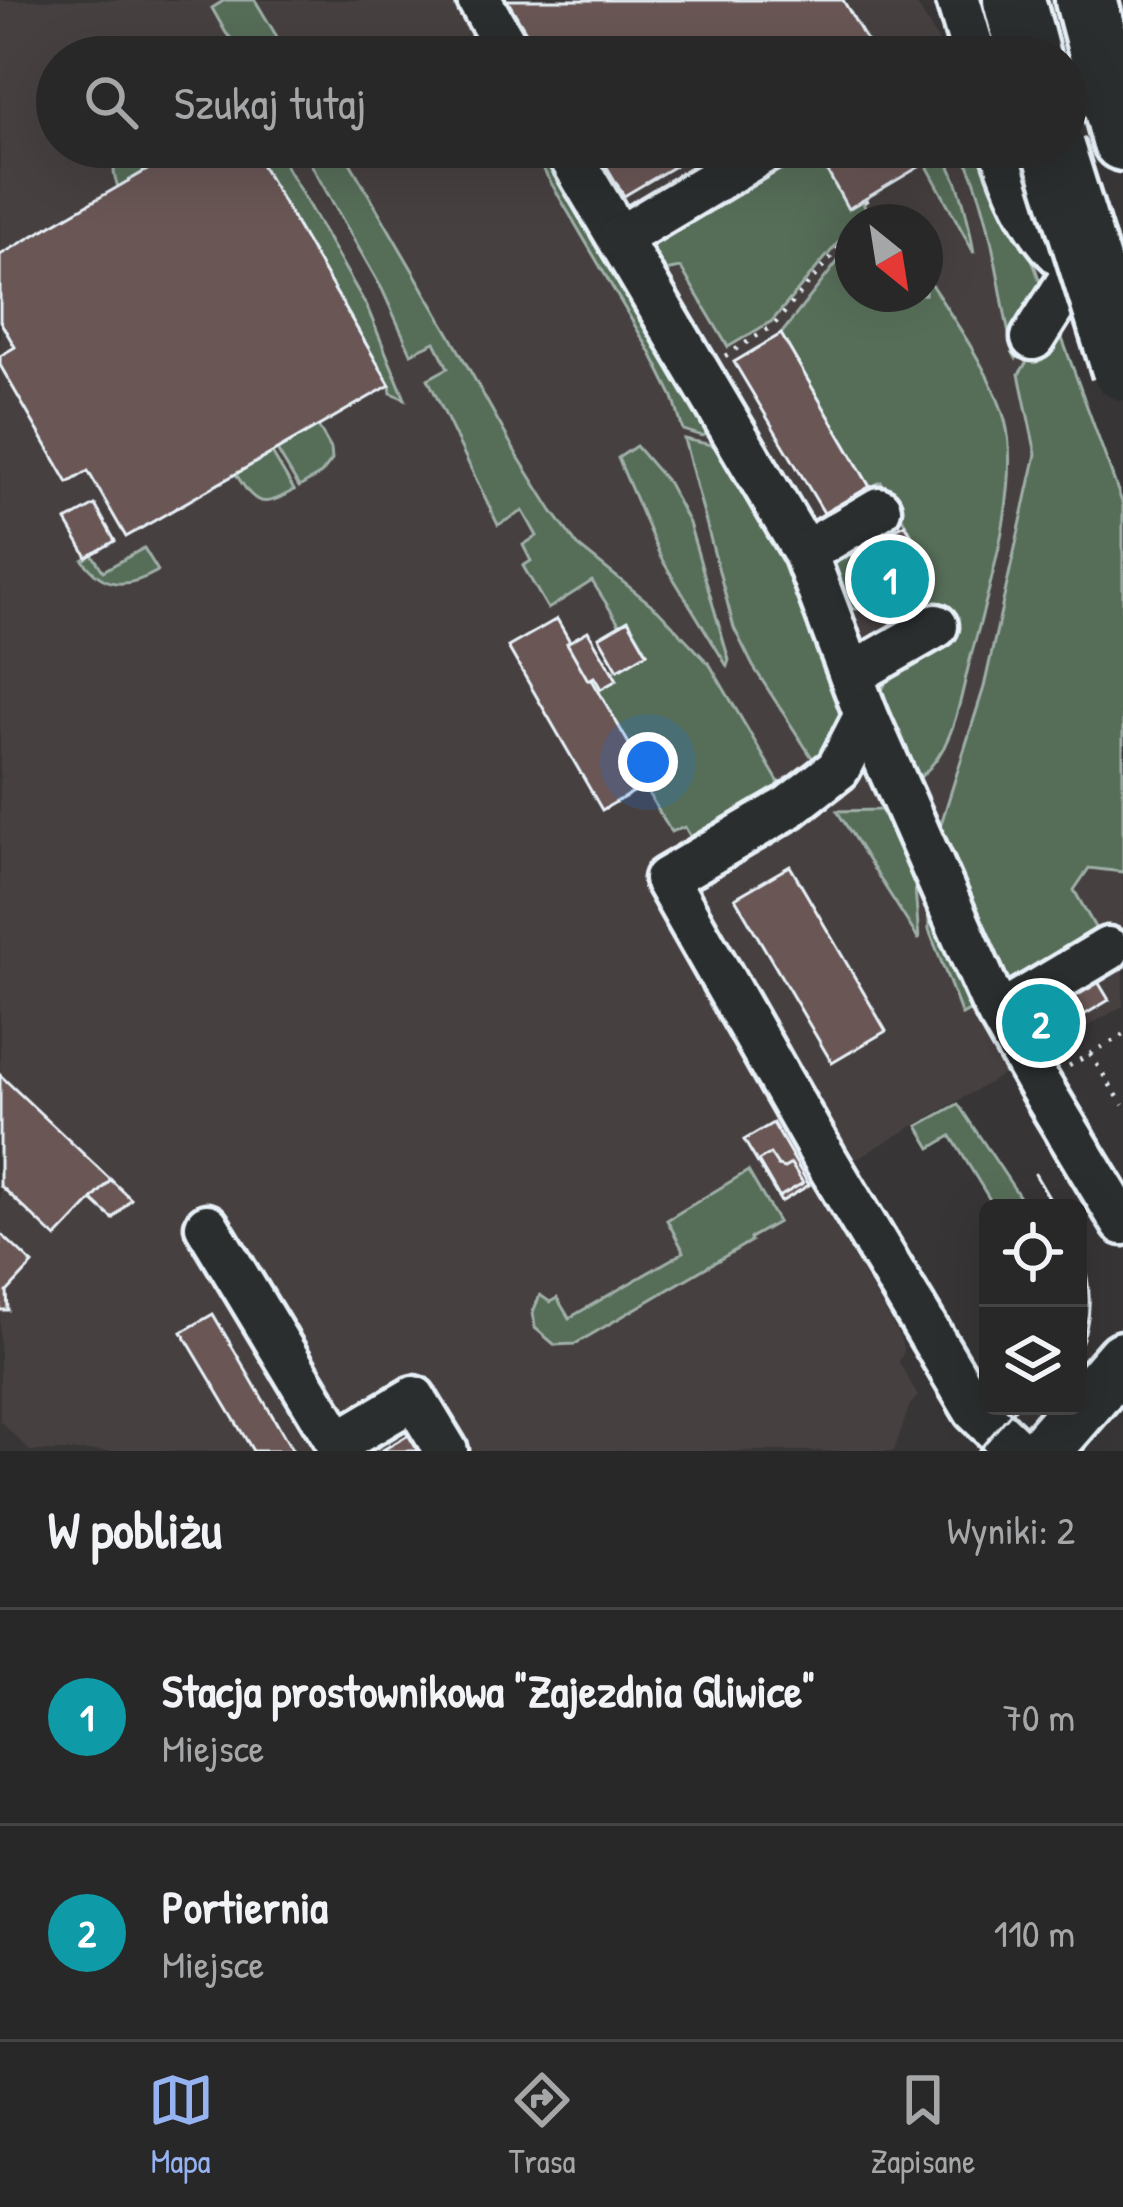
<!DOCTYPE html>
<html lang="pl">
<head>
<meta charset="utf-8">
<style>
  body { margin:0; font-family:"Patrick Hand",sans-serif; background:#353434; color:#f1f3f6 }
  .controls { position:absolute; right:36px; bottom:36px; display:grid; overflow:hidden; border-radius:18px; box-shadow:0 12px 48px #0002 }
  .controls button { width:108px; height:108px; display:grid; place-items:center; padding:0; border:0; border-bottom:3px solid #454445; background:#292828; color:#f1f3f6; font:60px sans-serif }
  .compass { position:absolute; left:835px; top:204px; width:108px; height:108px; border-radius:50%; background:#292828; box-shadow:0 12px 48px #0002; rotate:150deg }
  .you { position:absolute; left:648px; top:762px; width:42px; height:42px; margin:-30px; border:9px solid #fff; border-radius:50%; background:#1a73e8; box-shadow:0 0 0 18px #1a73e833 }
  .badge { display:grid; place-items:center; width:78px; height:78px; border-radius:50%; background:#95b2f1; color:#fff; font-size:39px; font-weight:700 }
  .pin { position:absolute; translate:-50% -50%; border:6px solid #fff; box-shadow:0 3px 12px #0006 }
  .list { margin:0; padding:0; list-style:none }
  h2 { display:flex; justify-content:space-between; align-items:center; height:156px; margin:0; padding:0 48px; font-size:51px }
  h2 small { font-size:39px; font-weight:400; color:#a5a6a8 }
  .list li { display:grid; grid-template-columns:78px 1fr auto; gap:36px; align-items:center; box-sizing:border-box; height:216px; padding:0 48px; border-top:3px solid #454445 }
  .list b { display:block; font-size:45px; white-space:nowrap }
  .list p { margin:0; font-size:39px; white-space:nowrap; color:#a5a6a8 }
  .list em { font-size:39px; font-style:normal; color:#a5a6a8 }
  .icon { flex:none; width:66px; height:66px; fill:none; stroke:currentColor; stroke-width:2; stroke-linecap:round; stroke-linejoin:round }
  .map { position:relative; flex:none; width:1123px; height:1451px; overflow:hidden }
  .search { position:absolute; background:#292828; box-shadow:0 12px 48px #0002; left:36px; right:36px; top:36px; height:132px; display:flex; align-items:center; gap:30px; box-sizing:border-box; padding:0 42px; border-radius:66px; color:#a5a6a8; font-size:45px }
  .sheet { height:588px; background:#292828 }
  nav { display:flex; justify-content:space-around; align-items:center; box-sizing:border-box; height:168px; border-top:3px solid #454445; background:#292828; font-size:33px; color:#a5a6a8 }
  nav a { display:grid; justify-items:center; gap:6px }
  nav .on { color:#95b2f1 }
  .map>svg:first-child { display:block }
  .built { fill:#463f3f; fill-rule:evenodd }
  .green { fill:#566d58; stroke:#9fafa8; stroke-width:3 }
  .building { fill:#695654; stroke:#e8f1f8; stroke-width:3 }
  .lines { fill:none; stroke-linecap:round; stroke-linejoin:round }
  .minor-casing { stroke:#e8f1f8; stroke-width:51 }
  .major-casing { stroke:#e8f1f8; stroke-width:63 }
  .highway-casing { stroke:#e8f1f8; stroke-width:69 }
  .path { stroke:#e8f1f8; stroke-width:4.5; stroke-dasharray:3 9; stroke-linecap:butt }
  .minor { stroke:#2a2d2e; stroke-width:42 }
  .major { stroke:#2a2d2e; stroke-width:54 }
  .highway { stroke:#2a2d2e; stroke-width:60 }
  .tram { stroke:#e8f1f8; stroke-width:3 }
  .highway-bridge-casing { stroke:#e8f1f8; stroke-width:69; stroke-linecap:butt }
  .highway-bridge { stroke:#2a2d2e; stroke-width:60 }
</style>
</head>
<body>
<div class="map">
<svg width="1123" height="1451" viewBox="0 0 1123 1451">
  <rect width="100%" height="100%" fill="#373536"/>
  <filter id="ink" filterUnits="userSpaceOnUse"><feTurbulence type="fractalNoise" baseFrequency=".00833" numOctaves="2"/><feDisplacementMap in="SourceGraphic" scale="24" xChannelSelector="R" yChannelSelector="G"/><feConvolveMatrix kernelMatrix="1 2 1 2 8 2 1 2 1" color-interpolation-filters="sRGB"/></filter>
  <g filter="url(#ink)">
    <!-- built -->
    <path class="built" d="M0,0H914L948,57H57V147H986L1035,368L1075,889L1089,868L1123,872V1006L856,1159L847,1144L813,1163L822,1184L818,1196L900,1337L904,1351L899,1362L918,1396L910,1405L894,1451H30L0,1421V545L2,543L0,539ZM853,222H925V294H853Z"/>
    <!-- green -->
    <g class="green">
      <path d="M225,0H255L289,57H248L226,33L212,8Z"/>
      <path d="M134,147L146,148L161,162L118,187C109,166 115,157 134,147Z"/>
      <path d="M251,147H275L367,307L405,399L391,393L390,385Z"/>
      <path d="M301,147H341L449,333L517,455L552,511L578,546L658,610L710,665L785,793L695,845L685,827L671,832L644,786L650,783L598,691L616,680L612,672L647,652L629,621L620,625L592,581L548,609L523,566L531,561L523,545L537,536L523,511L498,525L428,379L448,368L435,342L411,353L382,289Z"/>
      <path d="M530,147H549L714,432L702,436L683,430L673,397L651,353Z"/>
      <path d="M796,147H814L848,209L862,201L866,209L853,222V225L772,321L728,347L681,268L653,273L642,243L648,232Z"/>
      <path d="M928,147H940C961,184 967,212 974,253L926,164L934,158Z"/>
      <path d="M960,147H994L1040,282L1016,358L1013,353C997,284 993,211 960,147Z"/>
      <path d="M853,242V294H925V275C952,317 992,373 1005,420C1022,484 988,593 971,656C964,682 960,711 949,736C941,757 928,772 910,786L878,698L888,678L935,613L890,535L894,530L907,552L918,545L881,482L870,487L781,334Z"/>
      <path d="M1055,319L1123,505V872L1089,868L1074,890L1102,940L1010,991L935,843L984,687L1036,454L1019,374Z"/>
      <path d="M318,426L331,449L332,460L321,474L299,487L277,450Z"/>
      <path d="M684,439L726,448L810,581L852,712L820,764L811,756L753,666L734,628Z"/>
      <path d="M636,446L668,483L689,523L729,660L727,666L661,558L618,458Z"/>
      <path d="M272,453L294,490C262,509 255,505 236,474Z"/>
      <path d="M144,548L158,571C128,588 104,590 83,560L92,554L103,571Z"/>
      <path d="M855,549L857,553L853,557L878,602C841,623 841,594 828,565Z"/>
      <path d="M891,805L918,866L915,887L919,940L837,811L879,810Z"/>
      <path d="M928,886L976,1007L962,1015L929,930Z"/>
      <path d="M958,1104L1027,1208H995L951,1136L931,1148L918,1126Z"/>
      <path d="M748,1171L778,1222L750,1238L751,1241L575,1344L555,1345L535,1328L533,1312L540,1295L550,1302L557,1298L569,1318L684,1252L667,1220Z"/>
    </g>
    <!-- building -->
    <g class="building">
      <path d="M507,0H843L876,57H541Z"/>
      <path d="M187,147H251L390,385L126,537L88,471L68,483L0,365V356L15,347L0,321V255Z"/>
      <path d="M595,147H707L624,196Z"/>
      <path d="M814,147H928L934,158L848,209Z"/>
      <path d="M781,334L870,487L824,513L734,362Z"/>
      <path d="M95,505L115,541L87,557L66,521Z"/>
      <path d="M905,524L918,546L907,553L894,530Z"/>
      <path d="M890,535L935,613L898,635L852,556Z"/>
      <path d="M557,619L651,782L602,810L508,647Z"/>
      <path d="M628,620L647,653L618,670L599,637Z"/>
      <path d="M588,631L617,680L601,689L594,677L588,680L567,643Z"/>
      <path d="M790,866L886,1031L832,1063L735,898Z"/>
      <path d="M1094,975L1109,1000L1069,1024L1054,999Z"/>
      <path d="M1051,1000L1066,1026L1032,1046L1017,1020Z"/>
      <path d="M0,1075L111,1180L56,1238L0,1185Z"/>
      <path d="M773,1123L809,1185L781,1202L744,1140Z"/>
      <path d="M770,1154L778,1166L784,1168L791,1164L803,1183L779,1197L758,1161Z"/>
      <path d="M111,1180L131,1199L113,1219L92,1200Z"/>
      <path d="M0,1233L33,1264L7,1292L8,1310H0Z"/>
      <path d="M213,1314L293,1451H253L182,1332Z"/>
      <path d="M419,1429L431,1451H381Z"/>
    </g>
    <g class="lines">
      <!-- minor casing -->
      <g class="minor-casing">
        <g id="minor">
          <path d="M479,0L512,57"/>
          <path d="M958,0L975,57"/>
          <path d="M565,147L805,553L866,715L992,1001L1039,1084L1123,1223"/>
          <path d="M1002,147C1014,184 1032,228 1061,255C1070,263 1083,270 1093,277"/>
          <path d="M619,238L771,147"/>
          <path d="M1033,338L1078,267"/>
          <path d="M805,553L879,509"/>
          <path d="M851,675L936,626"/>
          <path d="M866,715L838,769L789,807L666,879L824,1157L975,1410L1018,1451"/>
          <path d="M999,1014L1108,949"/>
          <path d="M207,1226L338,1443L414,1398L446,1451"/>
        </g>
      </g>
      <!-- major casing -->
      <g class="major-casing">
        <path id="major" d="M1043,1451L1123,1359"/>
      </g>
      <!-- highway casing -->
      <g class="highway-casing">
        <g id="highway">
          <path d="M1014,0L1029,57"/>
          <path d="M1086,0L1123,140"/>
        </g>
      </g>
      <!-- path -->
      <g class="path">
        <path d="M861,222L871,209L865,200"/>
        <path d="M725,356L773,326L853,231"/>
        <path d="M1090,1054L1123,1105"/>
        <path d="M1069,1066L1123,1035"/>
      </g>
      <!-- minor -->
      <use href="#minor" class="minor"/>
      <!-- major -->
      <use href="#major" class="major"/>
      <!-- highway -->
      <use href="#highway" class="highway"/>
      <!-- tram -->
      <g class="tram">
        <path d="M1035,1174L1055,1208"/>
        <path d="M1078,1249C1092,1281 1094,1318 1078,1350"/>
        <path d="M978,1451L1017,1406"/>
      </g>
      <!-- highway-bridge casing -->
      <g class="highway-bridge-casing">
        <path id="highway-bridge" d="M1053,147L1123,370"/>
      </g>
      <!-- highway-bridge -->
      <use href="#highway-bridge" class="highway-bridge"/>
    </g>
  </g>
</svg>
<div class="controls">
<button><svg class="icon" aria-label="locate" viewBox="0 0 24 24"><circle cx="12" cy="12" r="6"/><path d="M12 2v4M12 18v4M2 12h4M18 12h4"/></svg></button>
<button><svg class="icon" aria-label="layers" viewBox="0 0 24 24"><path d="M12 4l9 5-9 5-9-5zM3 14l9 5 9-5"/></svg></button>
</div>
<svg class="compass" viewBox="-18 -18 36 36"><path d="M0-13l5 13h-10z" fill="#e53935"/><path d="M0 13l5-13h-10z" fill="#a5a6a8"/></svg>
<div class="you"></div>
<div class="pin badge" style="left:890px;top:579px;background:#0f9aa8">1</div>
<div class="pin badge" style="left:1041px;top:1023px;background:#0f9aa8">2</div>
<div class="search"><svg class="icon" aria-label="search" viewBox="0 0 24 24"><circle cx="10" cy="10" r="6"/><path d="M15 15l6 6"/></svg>Szukaj tutaj</div>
</div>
<section class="sheet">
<h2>W pobliżu<small>Wyniki: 2</small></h2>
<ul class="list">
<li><span class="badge" style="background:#0f9aa8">1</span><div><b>Stacja prostownikowa &quot;Zajezdnia Gliwice&quot;</b><p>Miejsce</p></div><em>70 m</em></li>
<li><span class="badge" style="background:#0f9aa8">2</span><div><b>Portiernia</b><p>Miejsce</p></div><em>110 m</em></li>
</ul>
</section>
<nav>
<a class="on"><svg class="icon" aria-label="map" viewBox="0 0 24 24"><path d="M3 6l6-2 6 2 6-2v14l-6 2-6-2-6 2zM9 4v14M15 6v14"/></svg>Mapa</a>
<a><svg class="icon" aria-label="directions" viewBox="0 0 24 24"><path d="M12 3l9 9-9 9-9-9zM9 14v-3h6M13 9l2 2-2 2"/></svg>Trasa</a>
<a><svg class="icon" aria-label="saved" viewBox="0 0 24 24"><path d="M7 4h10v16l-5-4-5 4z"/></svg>Zapisane</a>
</nav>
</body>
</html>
